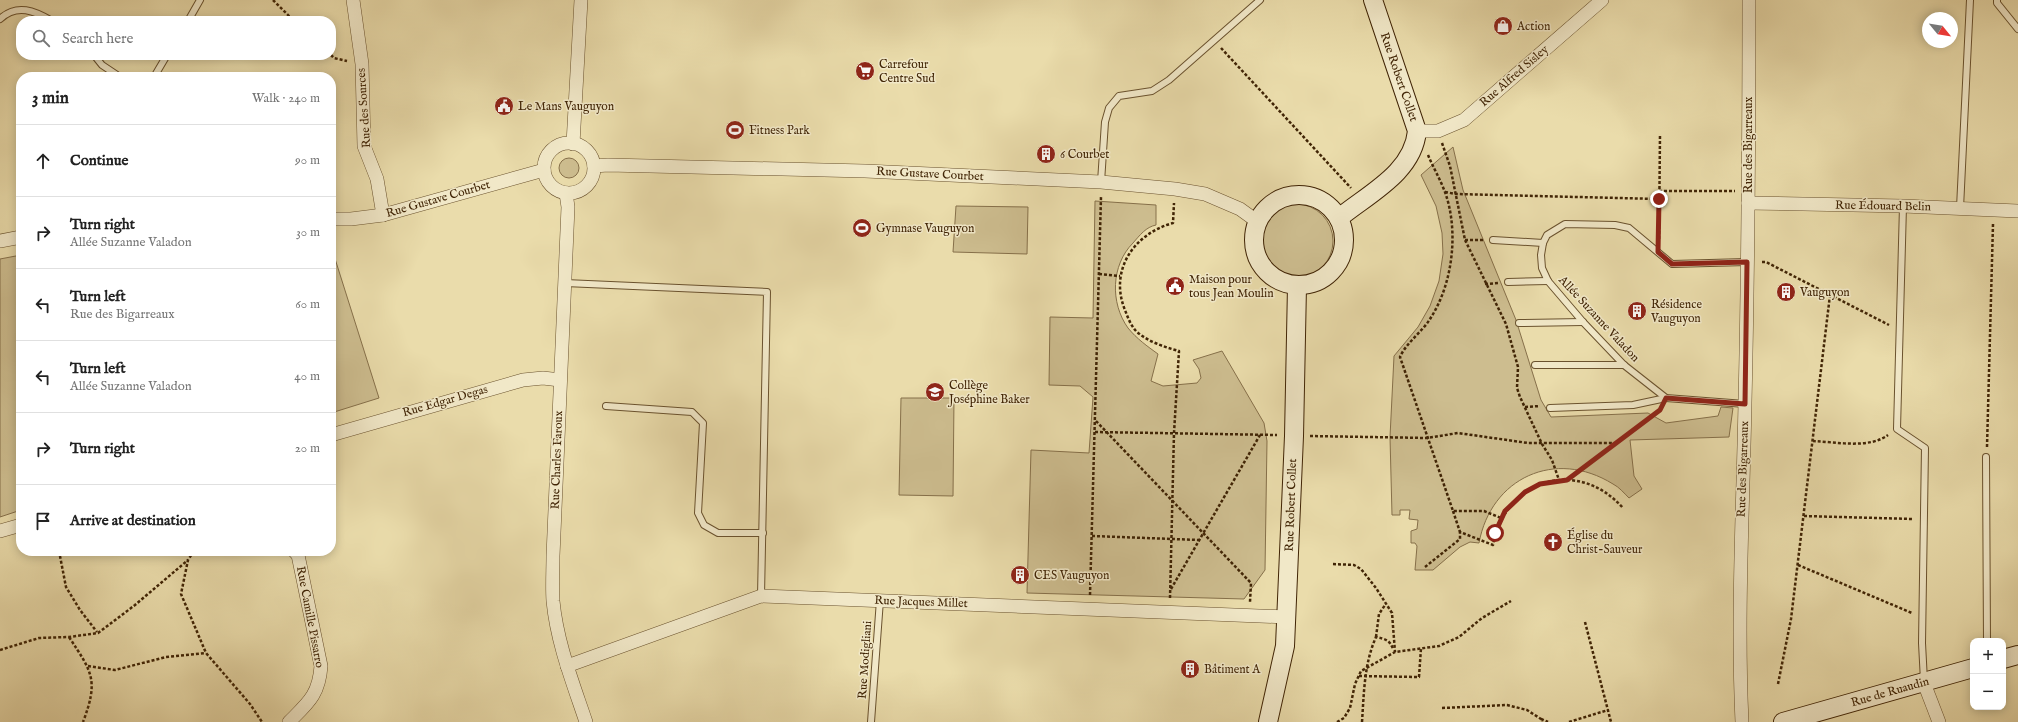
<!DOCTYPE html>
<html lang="en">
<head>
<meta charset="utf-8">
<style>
  body { margin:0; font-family:"IM FELL English",serif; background:#f6f6f6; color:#222 }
  .controls { position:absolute; right:12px; bottom:12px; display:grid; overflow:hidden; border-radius:8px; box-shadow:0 2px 10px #0003 }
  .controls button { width:36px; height:36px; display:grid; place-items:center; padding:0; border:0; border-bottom:1px solid #e0e0e0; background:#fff; color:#222; font:20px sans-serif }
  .compass { position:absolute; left:1922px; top:12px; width:36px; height:36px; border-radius:50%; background:#fff; box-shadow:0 2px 10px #0003; rotate:120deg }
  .stop { position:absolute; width:12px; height:12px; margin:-9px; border:3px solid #8f2418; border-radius:50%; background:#fff }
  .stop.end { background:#8f2418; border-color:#fff; box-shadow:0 1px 4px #0008 }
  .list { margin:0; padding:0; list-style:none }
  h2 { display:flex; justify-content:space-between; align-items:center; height:52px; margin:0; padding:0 16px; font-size:17px }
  h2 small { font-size:13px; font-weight:400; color:#767676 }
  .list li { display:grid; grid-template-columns:26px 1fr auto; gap:12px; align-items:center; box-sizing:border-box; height:72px; padding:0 16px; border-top:1px solid #e0e0e0 }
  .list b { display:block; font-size:15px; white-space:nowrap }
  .list p { margin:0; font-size:13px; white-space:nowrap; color:#767676 }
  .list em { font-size:13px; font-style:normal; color:#767676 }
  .icon { flex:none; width:22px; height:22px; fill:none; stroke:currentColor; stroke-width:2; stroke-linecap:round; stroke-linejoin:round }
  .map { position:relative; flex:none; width:2018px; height:722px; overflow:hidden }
  .search { position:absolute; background:#fff; box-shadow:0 2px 10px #0003; left:16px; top:16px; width:320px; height:44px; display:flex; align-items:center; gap:10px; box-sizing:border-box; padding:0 14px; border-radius:16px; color:#767676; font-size:15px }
  .panel { position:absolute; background:#fff; box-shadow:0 2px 10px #0003; left:16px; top:72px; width:320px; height:484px; border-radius:16px }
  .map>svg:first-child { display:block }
  .green { fill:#cdbd8f; stroke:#86704a }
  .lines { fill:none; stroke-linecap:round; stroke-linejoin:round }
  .lane-casing { stroke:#6a522e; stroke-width:8 }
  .street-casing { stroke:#6a522e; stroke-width:14 }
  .secondary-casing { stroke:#402405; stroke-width:20 }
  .path { stroke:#402405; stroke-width:2.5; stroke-dasharray:3 2; stroke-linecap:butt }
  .lane { stroke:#f1e8c8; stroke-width:6 }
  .street { stroke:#f1e8c8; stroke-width:13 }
  .secondary { stroke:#f1e8c8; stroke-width:18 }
  .route { stroke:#8f2418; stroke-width:5 }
  .labels { text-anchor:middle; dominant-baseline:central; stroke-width:3; stroke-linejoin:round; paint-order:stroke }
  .poi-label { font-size:12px; fill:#402405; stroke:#f1e8c8; text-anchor:start }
  .street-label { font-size:12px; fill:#402405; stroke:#f1e8c8 }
</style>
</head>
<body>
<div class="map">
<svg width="2018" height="722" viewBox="0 0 2018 722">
  <rect width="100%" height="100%" fill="#eadcab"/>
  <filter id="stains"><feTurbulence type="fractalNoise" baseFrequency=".005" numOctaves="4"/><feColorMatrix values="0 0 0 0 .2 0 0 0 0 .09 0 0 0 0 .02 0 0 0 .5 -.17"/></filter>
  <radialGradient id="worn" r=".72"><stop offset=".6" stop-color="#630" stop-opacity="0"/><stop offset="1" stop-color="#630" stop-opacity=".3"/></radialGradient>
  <!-- green -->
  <g class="green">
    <path d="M1453,147L1463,190L1516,320L1541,400L1551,417L1648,413L1666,423L1718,416L1721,407L1733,408L1729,437L1630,440L1634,476L1642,489L1629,498C1624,493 1619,487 1613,484C1555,448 1491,478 1479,543L1470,542L1460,547L1433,570H1415L1417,546L1415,543H1411V531L1417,529L1418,520L1409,519L1410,510H1400V515H1392L1390,437L1394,356L1418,327L1430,306L1439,281L1443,254L1442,233L1436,206L1421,175Z"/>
    <circle cx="569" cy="168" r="10"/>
    <path d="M1095,201L1156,205V225C1146,227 1140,235 1133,243C1111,265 1110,303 1128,328C1137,339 1147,346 1158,354L1151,381L1163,386L1197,383L1201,378L1199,369L1193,360L1222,351L1264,423L1267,441L1265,570L1244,599L1027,593L1031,450L1089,453L1093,397L1080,386L1049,385L1050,317L1093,318Z"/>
    <circle cx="1296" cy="241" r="37"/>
    <path d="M956,206L1028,207L1027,254L953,252Z"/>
    <path d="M331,246L379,398L331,413Z"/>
    <path d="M21,255V510L0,517V259Z"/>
    <path d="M901,398H954L953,496L899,495Z"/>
  </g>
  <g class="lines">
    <!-- lane casing -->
    <g class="lane-casing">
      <g id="lane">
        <path d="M1997,0V3L2018,29"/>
        <path d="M0,19C17,3 35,11 52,21"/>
        <path d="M188,21L200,0"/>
        <path d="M94,55L102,65L120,77"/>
        <path d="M154,77L167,55"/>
        <path d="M1101,182L1105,122L1109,108L1119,96L1152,91L1169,80L1260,0"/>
        <path d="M1903,206L1897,429L1925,448L1922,643L1924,681"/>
        <path d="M1960,208L1970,0"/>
        <path d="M1493,240L1543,243"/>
        <path d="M1508,282L1548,281"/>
        <path d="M565,283L767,292L761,596"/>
        <path d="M1519,323L1583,322"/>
        <path d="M1535,365H1624"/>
        <path d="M1745,404L1666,398L1624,365L1583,322L1548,281L1542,268L1541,255L1543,243L1547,235L1565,224L1615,225L1629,228L1672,264L1747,262"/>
        <path d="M606,406L692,412L703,423L698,513L704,525L718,533H763"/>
        <path d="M1550,408L1633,405L1666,398"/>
        <path d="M1986,457L1987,641"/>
        <path d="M871,722L880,600"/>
      </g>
    </g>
    <!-- street casing -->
    <g class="street-casing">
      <g id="street">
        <path d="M353,0L362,64L364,146L377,179L383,215"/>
        <path d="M1417,131H1438L1464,120L1602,0"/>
        <circle cx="569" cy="168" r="25"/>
        <path d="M573,144L581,0"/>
        <path d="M594,166L608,165L865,171L1101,182L1175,189L1205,194L1240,209L1258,222"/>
        <path d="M566,193L568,207L553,556C553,571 552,586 553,601C557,643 573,683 586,722"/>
        <path d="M1748,203L1903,206L2018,211"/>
        <path d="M331,219H351L383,215L544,170"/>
        <path d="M0,241L21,237"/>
        <path d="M331,435L523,380L543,378L560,380"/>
        <path d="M0,531L21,525"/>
        <path d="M567,666L761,596L1286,617"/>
        <path d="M1924,683L1939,722"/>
        <path d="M289,722C308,703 319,695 321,666L298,555L294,551"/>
        <path d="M1742,722C1737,616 1743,509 1745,403C1748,269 1749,134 1749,0"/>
      </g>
    </g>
    <!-- secondary casing -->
    <g class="secondary-casing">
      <g id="secondary">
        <circle cx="1299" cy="240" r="45"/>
        <path d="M1339,218C1368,194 1413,173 1417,131L1373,0"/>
        <path d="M2003,659L2018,655"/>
        <path d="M1268,722L1285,646L1294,436L1297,286"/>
        <path d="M1783,722L1973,668"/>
      </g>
    </g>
    <!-- path -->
    <g class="path">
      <path d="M273,0L294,21"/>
      <path d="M1221,48L1351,188"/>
      <path d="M331,55L334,58L347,61"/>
      <path d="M1442,143L1450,166L1465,240L1506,324L1518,367L1517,388L1520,397L1542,444L1552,460L1559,480"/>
      <path d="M1428,155C1433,167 1440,179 1445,192C1459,231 1453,284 1430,319C1422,332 1406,343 1400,357L1453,511H1484L1501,518"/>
      <path d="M1659,191H1735"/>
      <path d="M1445,192L1456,194L1659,199"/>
      <path d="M1260,204L1273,203"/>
      <path d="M1659,239L1660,134"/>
      <path d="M1465,240H1483"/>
      <path d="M1762,262H1766L1889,325"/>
      <path d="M1099,274L1120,276"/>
      <path d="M1485,284L1499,283"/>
      <path d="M1525,407L1540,406"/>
      <path d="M1096,421L1251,583L1250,602"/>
      <path d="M1095,432L1277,435"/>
      <path d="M1310,436L1427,438L1458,433L1528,443H1614"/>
      <path d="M1813,441C1836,442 1869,449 1888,435"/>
      <path d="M1987,447L1993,224"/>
      <path d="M1567,480L1659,411"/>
      <path d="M1453,511L1460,532"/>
      <path d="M1804,516L1913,519"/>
      <path d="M1092,536L1200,540"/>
      <path d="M59,551L66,587L80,610L97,632"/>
      <path d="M194,551L188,560L181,594L206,653L250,704L262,722"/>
      <path d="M1333,564L1354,565L1361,569L1376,588L1392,613L1395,652"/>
      <path d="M1798,565L1912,613"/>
      <path d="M1425,567L1460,539V532L1493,545C1505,479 1578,457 1623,508"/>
      <path d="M1171,589L1260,435"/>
      <path d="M1090,595L1101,197"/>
      <path d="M1170,598L1174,433L1179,351C1164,347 1149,342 1137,332C1131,326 1128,318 1125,310C1109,271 1133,234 1173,223L1174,203"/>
      <path d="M1585,622L1611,722"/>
      <path d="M69,637C92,672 99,680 83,722"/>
      <path d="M1376,637L1379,614L1385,605"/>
      <path d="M0,650L39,638L69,637L98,633L135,605L188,560"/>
      <path d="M88,666L115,670L166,657L206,653"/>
      <path d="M1359,676L1419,677L1421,648"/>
      <path d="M1778,684L1791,619L1830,295"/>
      <path d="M1442,708L1507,705L1527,710L1541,719L1542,722"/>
      <path d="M1541,719L1548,722"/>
      <path d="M1337,722L1344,718L1350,708L1355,684L1361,671L1395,652L1439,646L1459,637L1482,618L1511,601"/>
      <path d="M1362,722C1364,693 1364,664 1376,637C1385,639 1390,640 1393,649"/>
      <path d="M1569,722L1608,710"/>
    </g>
    <!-- lane -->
    <use href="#lane" class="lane"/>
    <!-- street -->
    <use href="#street" class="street"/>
    <!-- secondary -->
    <use href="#secondary" class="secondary"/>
  </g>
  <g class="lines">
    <!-- route -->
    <path class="route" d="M1495,533L1505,511L1525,492L1540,484L1567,480L1660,410L1666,398L1745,404L1747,262L1672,264L1658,252L1659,199"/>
  </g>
  <!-- icons -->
  <defs>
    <g id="shop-disc" transform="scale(1)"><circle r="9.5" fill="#8f2418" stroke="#f1e8c8"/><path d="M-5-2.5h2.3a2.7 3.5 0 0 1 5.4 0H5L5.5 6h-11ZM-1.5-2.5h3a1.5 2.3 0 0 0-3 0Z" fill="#fff"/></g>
    <g id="supermarket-disc" transform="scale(1)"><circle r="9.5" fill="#8f2418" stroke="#f1e8c8"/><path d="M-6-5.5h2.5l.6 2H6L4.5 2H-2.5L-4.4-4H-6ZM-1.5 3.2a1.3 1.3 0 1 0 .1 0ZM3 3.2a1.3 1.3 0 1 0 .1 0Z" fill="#fff"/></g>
    <g id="civic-disc" transform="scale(1)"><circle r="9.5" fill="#8f2418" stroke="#f1e8c8"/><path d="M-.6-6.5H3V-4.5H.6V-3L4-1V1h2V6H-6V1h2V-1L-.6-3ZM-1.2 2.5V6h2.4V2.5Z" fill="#fff"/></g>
    <g id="stadium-disc" transform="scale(1)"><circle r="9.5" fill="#8f2418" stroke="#f1e8c8"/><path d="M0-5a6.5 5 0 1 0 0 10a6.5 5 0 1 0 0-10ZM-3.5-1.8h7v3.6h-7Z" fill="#fff"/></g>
    <g id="building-disc" transform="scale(1)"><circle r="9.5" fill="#8f2418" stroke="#f1e8c8"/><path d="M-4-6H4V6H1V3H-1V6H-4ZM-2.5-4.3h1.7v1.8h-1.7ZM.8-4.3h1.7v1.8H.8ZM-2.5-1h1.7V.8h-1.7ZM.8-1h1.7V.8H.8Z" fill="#fff"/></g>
    <g id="school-disc" transform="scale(1)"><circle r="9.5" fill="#8f2418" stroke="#f1e8c8"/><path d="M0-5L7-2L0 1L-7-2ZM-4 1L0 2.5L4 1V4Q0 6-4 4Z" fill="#fff"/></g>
    <g id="church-disc" transform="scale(1)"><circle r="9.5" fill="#8f2418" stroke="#f1e8c8"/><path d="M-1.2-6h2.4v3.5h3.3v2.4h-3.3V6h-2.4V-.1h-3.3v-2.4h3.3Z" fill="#fff"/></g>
  </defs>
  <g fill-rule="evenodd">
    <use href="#shop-disc" x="1503" y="26"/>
    <use href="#supermarket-disc" x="865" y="71"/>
    <use href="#civic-disc" x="504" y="106"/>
    <use href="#stadium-disc" x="735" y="130"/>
    <use href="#building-disc" x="1046" y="154"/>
    <use href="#stadium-disc" x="862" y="228"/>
    <use href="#civic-disc" x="1175" y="286"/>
    <use href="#building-disc" x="1786" y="292"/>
    <use href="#building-disc" x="1637" y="311"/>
    <use href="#school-disc" x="935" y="392"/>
    <use href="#church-disc" x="1553" y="542"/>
    <use href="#building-disc" x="1020" y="575"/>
    <use href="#building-disc" x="1190" y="669"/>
  </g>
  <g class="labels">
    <!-- poi labels -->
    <g class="poi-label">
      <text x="1517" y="26">Action</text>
      <text x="879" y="64">Carrefour<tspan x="879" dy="14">Centre Sud</tspan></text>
      <text x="518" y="106">Le Mans Vauguyon</text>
      <text x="749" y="130">Fitness Park</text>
      <text x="1060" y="154">6 Courbet</text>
      <text x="876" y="228">Gymnase Vauguyon</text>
      <text x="1189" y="279">Maison pour<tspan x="1189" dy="14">tous Jean Moulin</tspan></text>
      <text x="1800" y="292">Vauguyon</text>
      <text x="1651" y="304">Résidence<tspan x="1651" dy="14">Vauguyon</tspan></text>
      <text x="949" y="385">Collège<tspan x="949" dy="14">Joséphine Baker</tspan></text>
      <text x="1567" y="535">Église du<tspan x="1567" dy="14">Christ-Sauveur</tspan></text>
      <text x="1034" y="575">CES Vauguyon</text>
      <text x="1204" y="669">Bâtiment A</text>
    </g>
    <!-- street labels -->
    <g class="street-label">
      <text transform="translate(1514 76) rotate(-41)">Rue Alfred Sisley</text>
      <text transform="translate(1399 77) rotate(71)">Rue Robert Collet</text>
      <text transform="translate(364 108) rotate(-94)">Rue des Sources</text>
      <text transform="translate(1748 145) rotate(-90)">Rue des Bigarreaux</text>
      <text transform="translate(930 174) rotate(3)">Rue Gustave Courbet</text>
      <text transform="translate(438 199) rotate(-16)">Rue Gustave Courbet</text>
      <text transform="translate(1883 206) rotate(1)">Rue Édouard Belin</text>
      <text transform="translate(1599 319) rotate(47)">Allée Suzanne Valadon</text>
      <text transform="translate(445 401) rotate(-16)">Rue Edgar Degas</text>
      <text transform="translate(557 460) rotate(-88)">Rue Charles Faroux</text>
      <text transform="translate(1743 469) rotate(-88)">Rue des Bigarreaux</text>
      <text transform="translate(1291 505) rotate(-88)">Rue Robert Collet</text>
      <text transform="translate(921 602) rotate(2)">Rue Jacques Millet</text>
      <text transform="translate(310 617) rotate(79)">Rue Camille Pissarro</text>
      <text transform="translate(865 660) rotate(-86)">Rue Modigliani</text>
      <text transform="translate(1890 692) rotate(-16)">Rue de Ruaudin</text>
    </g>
  </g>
  <rect width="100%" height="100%" filter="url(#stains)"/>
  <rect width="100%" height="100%" fill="url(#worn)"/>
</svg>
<div class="controls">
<button>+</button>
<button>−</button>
</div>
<svg class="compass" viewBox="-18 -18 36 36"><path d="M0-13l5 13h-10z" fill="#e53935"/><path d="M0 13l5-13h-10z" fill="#767676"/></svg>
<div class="stop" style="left:1495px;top:533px"></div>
<div class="stop end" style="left:1659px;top:199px"></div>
<div class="search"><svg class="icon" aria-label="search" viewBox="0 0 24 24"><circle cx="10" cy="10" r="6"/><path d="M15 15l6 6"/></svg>Search here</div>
<section class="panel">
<h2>3 min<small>Walk · 240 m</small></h2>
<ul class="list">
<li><svg class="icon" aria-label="ahead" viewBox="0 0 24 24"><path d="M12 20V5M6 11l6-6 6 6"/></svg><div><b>Continue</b></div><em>90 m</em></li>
<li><svg class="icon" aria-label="right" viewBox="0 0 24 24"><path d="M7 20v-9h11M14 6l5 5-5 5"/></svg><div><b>Turn right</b><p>Allée Suzanne Valadon</p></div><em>30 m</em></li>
<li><svg class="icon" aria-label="left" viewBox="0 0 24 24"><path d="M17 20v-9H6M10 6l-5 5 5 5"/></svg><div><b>Turn left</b><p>Rue des Bigarreaux</p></div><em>60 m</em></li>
<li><svg class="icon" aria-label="left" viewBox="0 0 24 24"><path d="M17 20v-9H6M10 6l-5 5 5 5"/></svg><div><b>Turn left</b><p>Allée Suzanne Valadon</p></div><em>40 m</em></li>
<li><svg class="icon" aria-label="right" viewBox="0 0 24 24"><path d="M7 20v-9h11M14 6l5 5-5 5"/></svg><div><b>Turn right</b></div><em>20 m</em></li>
<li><svg class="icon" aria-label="arrive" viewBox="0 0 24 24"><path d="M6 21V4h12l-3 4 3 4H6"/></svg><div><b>Arrive at destination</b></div></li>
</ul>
</section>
</div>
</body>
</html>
